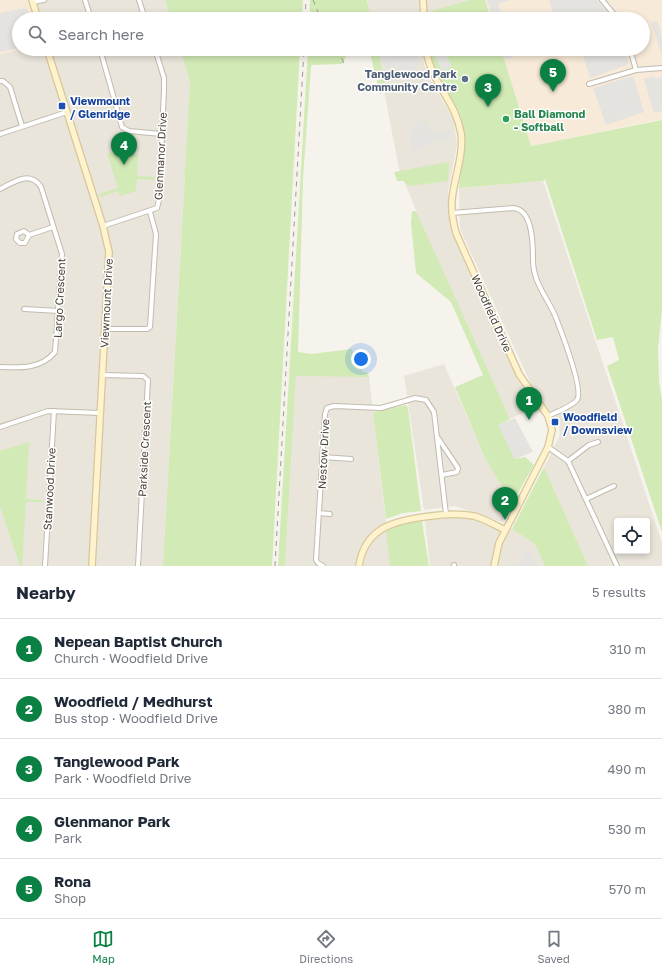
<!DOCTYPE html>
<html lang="en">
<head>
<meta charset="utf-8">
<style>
  body { margin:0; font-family:"Golos Text",sans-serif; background:#f2f2f3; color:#1f2937 }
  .controls { position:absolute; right:12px; bottom:12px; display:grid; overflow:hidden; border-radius:4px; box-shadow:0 2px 6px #0003 }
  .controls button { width:36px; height:36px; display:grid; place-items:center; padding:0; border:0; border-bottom:1px solid #e0e1e3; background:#fff; color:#1f2937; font:20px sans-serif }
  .you { position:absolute; left:361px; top:359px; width:14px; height:14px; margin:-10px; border:3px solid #fff; border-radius:50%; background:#1a73e8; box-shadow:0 0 0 6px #1a73e833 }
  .badge { display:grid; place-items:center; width:26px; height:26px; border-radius:50%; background:#0b8043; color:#fff; font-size:13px; font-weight:700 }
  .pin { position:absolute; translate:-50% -33px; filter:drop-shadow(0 1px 2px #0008) }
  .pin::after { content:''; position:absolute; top:21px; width:14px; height:12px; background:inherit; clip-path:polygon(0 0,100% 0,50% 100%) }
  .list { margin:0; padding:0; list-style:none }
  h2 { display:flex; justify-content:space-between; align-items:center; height:52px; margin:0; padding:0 16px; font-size:17px }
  h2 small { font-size:13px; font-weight:400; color:#747a83 }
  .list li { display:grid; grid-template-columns:26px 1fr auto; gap:12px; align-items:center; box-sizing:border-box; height:60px; padding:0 16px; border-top:1px solid #e0e1e3 }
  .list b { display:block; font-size:15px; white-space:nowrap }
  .list p { margin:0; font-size:13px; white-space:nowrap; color:#747a83 }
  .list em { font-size:13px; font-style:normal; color:#747a83 }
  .icon { flex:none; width:22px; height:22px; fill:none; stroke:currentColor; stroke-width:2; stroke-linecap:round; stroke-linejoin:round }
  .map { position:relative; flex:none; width:662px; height:566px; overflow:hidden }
  .search { position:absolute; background:#fff; box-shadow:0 2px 6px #0003; left:12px; right:12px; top:12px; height:44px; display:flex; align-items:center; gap:10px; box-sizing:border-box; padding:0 14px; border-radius:22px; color:#747a83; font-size:15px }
  .sheet { height:352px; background:#fff }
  nav { display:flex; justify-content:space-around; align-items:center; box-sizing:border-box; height:56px; border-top:1px solid #e0e1e3; background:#fff; font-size:11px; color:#747a83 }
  nav a { display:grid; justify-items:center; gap:2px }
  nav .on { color:#0b8043 }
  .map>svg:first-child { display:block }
  .residential { fill:#eae5da; fill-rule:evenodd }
  .commercial { fill:#f7ead8 }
  .green { fill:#d2eab5 }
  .parking { fill:#e5e3e0 }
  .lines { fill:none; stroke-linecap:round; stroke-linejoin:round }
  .street-casing { stroke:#c2bbae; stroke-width:6 }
  .secondary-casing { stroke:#d6c79b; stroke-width:8 }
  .street { stroke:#fff; stroke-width:4 }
  .secondary { stroke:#fff3cd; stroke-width:5.5 }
  .rail { stroke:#9a9a9a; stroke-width:1; stroke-dasharray:5 5; stroke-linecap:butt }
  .service-dot { fill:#5c6f8a; stroke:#fff; stroke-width:1.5 }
  .transit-dot { fill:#1a4fb4; stroke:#fff; stroke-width:1.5 }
  .leisure-dot { fill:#2e9e5b; stroke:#fff; stroke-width:1.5 }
  .labels { text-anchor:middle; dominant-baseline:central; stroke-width:3; stroke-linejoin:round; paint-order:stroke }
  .service-label { font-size:11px; font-weight:bold; fill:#4e5e75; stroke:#fff; text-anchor:end }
  .transit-label { font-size:11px; font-weight:bold; fill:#164399; stroke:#fff; text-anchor:start }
  .leisure-label { font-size:11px; font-weight:bold; fill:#27864d; stroke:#fff; text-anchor:start }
  .street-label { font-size:11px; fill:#4b4439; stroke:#fff }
</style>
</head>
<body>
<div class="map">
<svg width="662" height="566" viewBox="0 0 662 566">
  <rect width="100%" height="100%" fill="#f6f3ec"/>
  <!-- residential -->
  <g class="residential">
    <path d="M35,0H165L171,19H33L30,8Z"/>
    <path d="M368,0H470L421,15V19H369Z"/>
    <path d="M23,49H180L190,82L163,566H0V54Z"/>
    <path d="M376,49H423L424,64L432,83L454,119L457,145L448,192L452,223L536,407L510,419L430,244L399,169Z"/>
    <path d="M543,181L662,543V566H588L544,467L560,435L559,424L531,384L460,229L459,188ZM617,521H647V551H617Z"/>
    <path d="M444,364L485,458L512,503L502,522L455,506L424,510L404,376Z"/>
    <path d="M296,375L369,377L391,566H285Z"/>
    <path d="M451,517L472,518L512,529L535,544L545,566H430L425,521Z"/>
  </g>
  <!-- commercial -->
  <g class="commercial">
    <path d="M0,0H35L30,8L33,19H19V49H23L0,54Z"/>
    <path d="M485,0H662V119L531,146L501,49H643V19H491Z"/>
  </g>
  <!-- green -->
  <g class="green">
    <path d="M165,0H303L302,19H171Z"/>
    <path d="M310,0H367L371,19H309Z"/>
    <path d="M470,0H485L491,19H429L428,12Z"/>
    <path d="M180,49H300L272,566H163L185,174L184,171L185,168L190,82Z"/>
    <path d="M308,49H350L342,64L312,65L311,67L303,179L298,352L311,354L352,349L357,370L361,368L362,371L368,373L369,377L296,376L285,566H278Z"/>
    <path d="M369,49H378L386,90L380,94Z"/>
    <path d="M430,49H501L531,146L662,120V308L658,349L659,381L662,401V532L607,366L619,360L613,337L597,340L545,179L543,181L459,188C461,164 469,138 460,115C452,92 431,75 430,49Z"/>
    <path d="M107,153L138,154L137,176L155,177V180L137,179L136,191L120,196L118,191L100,197L99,194L118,188Z"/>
    <path d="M449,162L448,181L409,186L403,181H397L394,172Z"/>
    <path d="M412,211H416L510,419L499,425L515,459L525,457L534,465L512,503L485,458L455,387L483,375L451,302L416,273L411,223Z"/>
    <path d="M406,405L408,408L421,511L403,513L386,519L373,412Z"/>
    <path d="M29,442L26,499L44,500L43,502H26L22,566H20L0,506V451Z"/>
    <path d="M544,467L588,566H545L535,544L512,529Z"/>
    <path d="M422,521L429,566H390L386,530L395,525Z"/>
  </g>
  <!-- parking -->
  <g class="parking">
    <path d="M487,0H510L498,4L503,19H493Z"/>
    <path d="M549,0H597L610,15L608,19H555Z"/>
    <path d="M24,8L27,9L31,19H19V48L0,52V13Z"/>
    <path d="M658,21L662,39V56L651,22Z"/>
    <path d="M442,49L452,66L442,71L434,54Z"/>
    <path d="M502,49H511L512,57L505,59Z"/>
    <path d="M581,49H624L629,64L590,78Z"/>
    <path d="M404,53L418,54V67L400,79L394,66L383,68L381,58Z"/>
    <path d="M633,76L644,112L606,125L593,88Z"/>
    <path d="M653,76L656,79L662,76V111L654,113L644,79Z"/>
    <path d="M421,120L424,121L434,133L451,130L452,137L433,143L425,146V149L413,151L408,133Z"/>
    <path d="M515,418L533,452L515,459L498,425Z"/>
    <path d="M529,550L536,564L531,566H514L523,562L520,555Z"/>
  </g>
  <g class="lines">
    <!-- street casing -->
    <g class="street-casing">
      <g id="street">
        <path d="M85,0L91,19"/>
        <path d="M139,0L145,19"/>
        <path d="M602,0L618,19"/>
        <path d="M33,2L44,0"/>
        <path d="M100,49L122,127L129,131L161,134"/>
        <path d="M630,49L636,70"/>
        <path d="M0,81H3L10,87L22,126"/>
        <path d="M589,84L636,70L662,68"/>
        <path d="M0,134L67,112"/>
        <path d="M0,189C14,182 30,170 41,187L62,254L55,352C41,369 21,368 0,367"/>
        <path d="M452,213L513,208C533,209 533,245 533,260C533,283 548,298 556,318C561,331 584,390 577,400C573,405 555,413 548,416"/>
        <path d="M103,226L157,208L159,200L164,90V78L155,49"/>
        <path d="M29,235L25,243H20L16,239L17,234L24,231L29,235L53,227"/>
        <path d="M24,309L59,311"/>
        <path d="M105,329H147L150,327L156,234L150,212"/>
        <path d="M102,375L143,376L148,380L138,566"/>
        <path d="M0,427L48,411L100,413"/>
        <path d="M438,438L458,468L457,472L442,475"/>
        <path d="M548,447L568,461L617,566"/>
        <path d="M323,457L351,459"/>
        <path d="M568,461L589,445L598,442"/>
        <path d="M586,499L614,486"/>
        <path d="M319,513L330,514"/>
        <path d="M45,566L54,411"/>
        <path d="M323,566L318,563L316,560L325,414L327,408L334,406L381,408L415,398L426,400L434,412L446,514"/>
        <path d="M454,566V565"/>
      </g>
    </g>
    <!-- secondary casing -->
    <g class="secondary-casing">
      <g id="secondary">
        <path d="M32,0L38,19"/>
        <path d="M423,0L424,19"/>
        <path d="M47,49L103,226L109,252L92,566"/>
        <path d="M426,49C431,84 455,99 461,133C464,155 454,178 452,200C451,212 453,222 456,233L519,374L548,416L552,430L548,447L499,543L494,566"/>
        <path d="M359,566C365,526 397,520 431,516C445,514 460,513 474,516C485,519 495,525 505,530"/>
      </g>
    </g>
    <!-- street -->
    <use href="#street" class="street"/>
    <!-- secondary -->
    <use href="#secondary" class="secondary"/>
    <!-- rail -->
    <g class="rail">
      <path d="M313,0L321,19"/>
      <path d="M305,19L306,0"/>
      <path d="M338,49L345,66"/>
      <path d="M275,566L304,49"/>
    </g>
  </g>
  <!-- markers -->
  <circle class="service-dot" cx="465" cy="79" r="4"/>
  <g class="transit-dot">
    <rect x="58" y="102" width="8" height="8" rx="2"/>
    <rect x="551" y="418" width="8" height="8" rx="2"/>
  </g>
  <circle class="leisure-dot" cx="506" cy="119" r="4"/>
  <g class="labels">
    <!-- service labels -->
    <g class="service-label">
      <text x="457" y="73">Tanglewood Park<tspan x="457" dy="13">Community Centre</tspan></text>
    </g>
    <!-- transit labels -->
    <g class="transit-label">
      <text x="70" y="100">Viewmount<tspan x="70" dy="13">/ Glenridge</tspan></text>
      <text x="563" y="416">Woodfield<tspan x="563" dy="13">/ Downsview</tspan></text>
    </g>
    <!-- leisure labels -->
    <g class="leisure-label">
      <text x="514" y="113">Ball Diamond<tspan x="514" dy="13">- Softball</tspan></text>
    </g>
    <!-- street labels -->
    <g class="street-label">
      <text transform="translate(160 156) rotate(-87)">Glenmanor Drive</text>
      <text transform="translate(59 298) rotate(-87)">Largo Crescent</text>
      <text transform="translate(106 303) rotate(-87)">Viewmount Drive</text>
      <text transform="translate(492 313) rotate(66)">Woodfield Drive</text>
      <text transform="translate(144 449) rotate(-87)">Parkside Crescent</text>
      <text transform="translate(323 454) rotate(-87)">Nestow Drive</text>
      <text transform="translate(49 489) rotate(-87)">Stanwood Drive</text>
    </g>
  </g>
</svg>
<div class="controls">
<button><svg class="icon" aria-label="locate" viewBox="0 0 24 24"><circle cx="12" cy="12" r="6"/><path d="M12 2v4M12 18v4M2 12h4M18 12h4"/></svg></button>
</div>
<div class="you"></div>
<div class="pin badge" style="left:529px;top:420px">1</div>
<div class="pin badge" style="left:505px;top:520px">2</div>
<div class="pin badge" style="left:488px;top:107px">3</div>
<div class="pin badge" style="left:124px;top:165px">4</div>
<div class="pin badge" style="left:553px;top:92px">5</div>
<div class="search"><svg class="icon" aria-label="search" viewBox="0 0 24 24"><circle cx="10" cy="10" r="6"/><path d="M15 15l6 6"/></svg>Search here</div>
</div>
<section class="sheet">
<h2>Nearby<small>5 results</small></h2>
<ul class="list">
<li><span class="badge">1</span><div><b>Nepean Baptist Church</b><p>Church · Woodfield Drive</p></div><em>310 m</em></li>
<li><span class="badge">2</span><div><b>Woodfield / Medhurst</b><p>Bus stop · Woodfield Drive</p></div><em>380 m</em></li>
<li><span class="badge">3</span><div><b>Tanglewood Park</b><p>Park · Woodfield Drive</p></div><em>490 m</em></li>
<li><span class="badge">4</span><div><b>Glenmanor Park</b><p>Park</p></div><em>530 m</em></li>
<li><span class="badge">5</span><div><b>Rona</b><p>Shop</p></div><em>570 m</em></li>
</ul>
</section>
<nav>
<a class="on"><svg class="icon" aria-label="map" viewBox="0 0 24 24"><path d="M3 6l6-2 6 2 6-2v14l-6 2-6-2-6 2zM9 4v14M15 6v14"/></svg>Map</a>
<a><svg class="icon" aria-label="directions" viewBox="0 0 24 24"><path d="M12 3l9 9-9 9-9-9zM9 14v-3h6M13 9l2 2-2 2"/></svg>Directions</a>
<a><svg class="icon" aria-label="saved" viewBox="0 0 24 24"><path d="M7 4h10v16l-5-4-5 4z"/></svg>Saved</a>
</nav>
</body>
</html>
